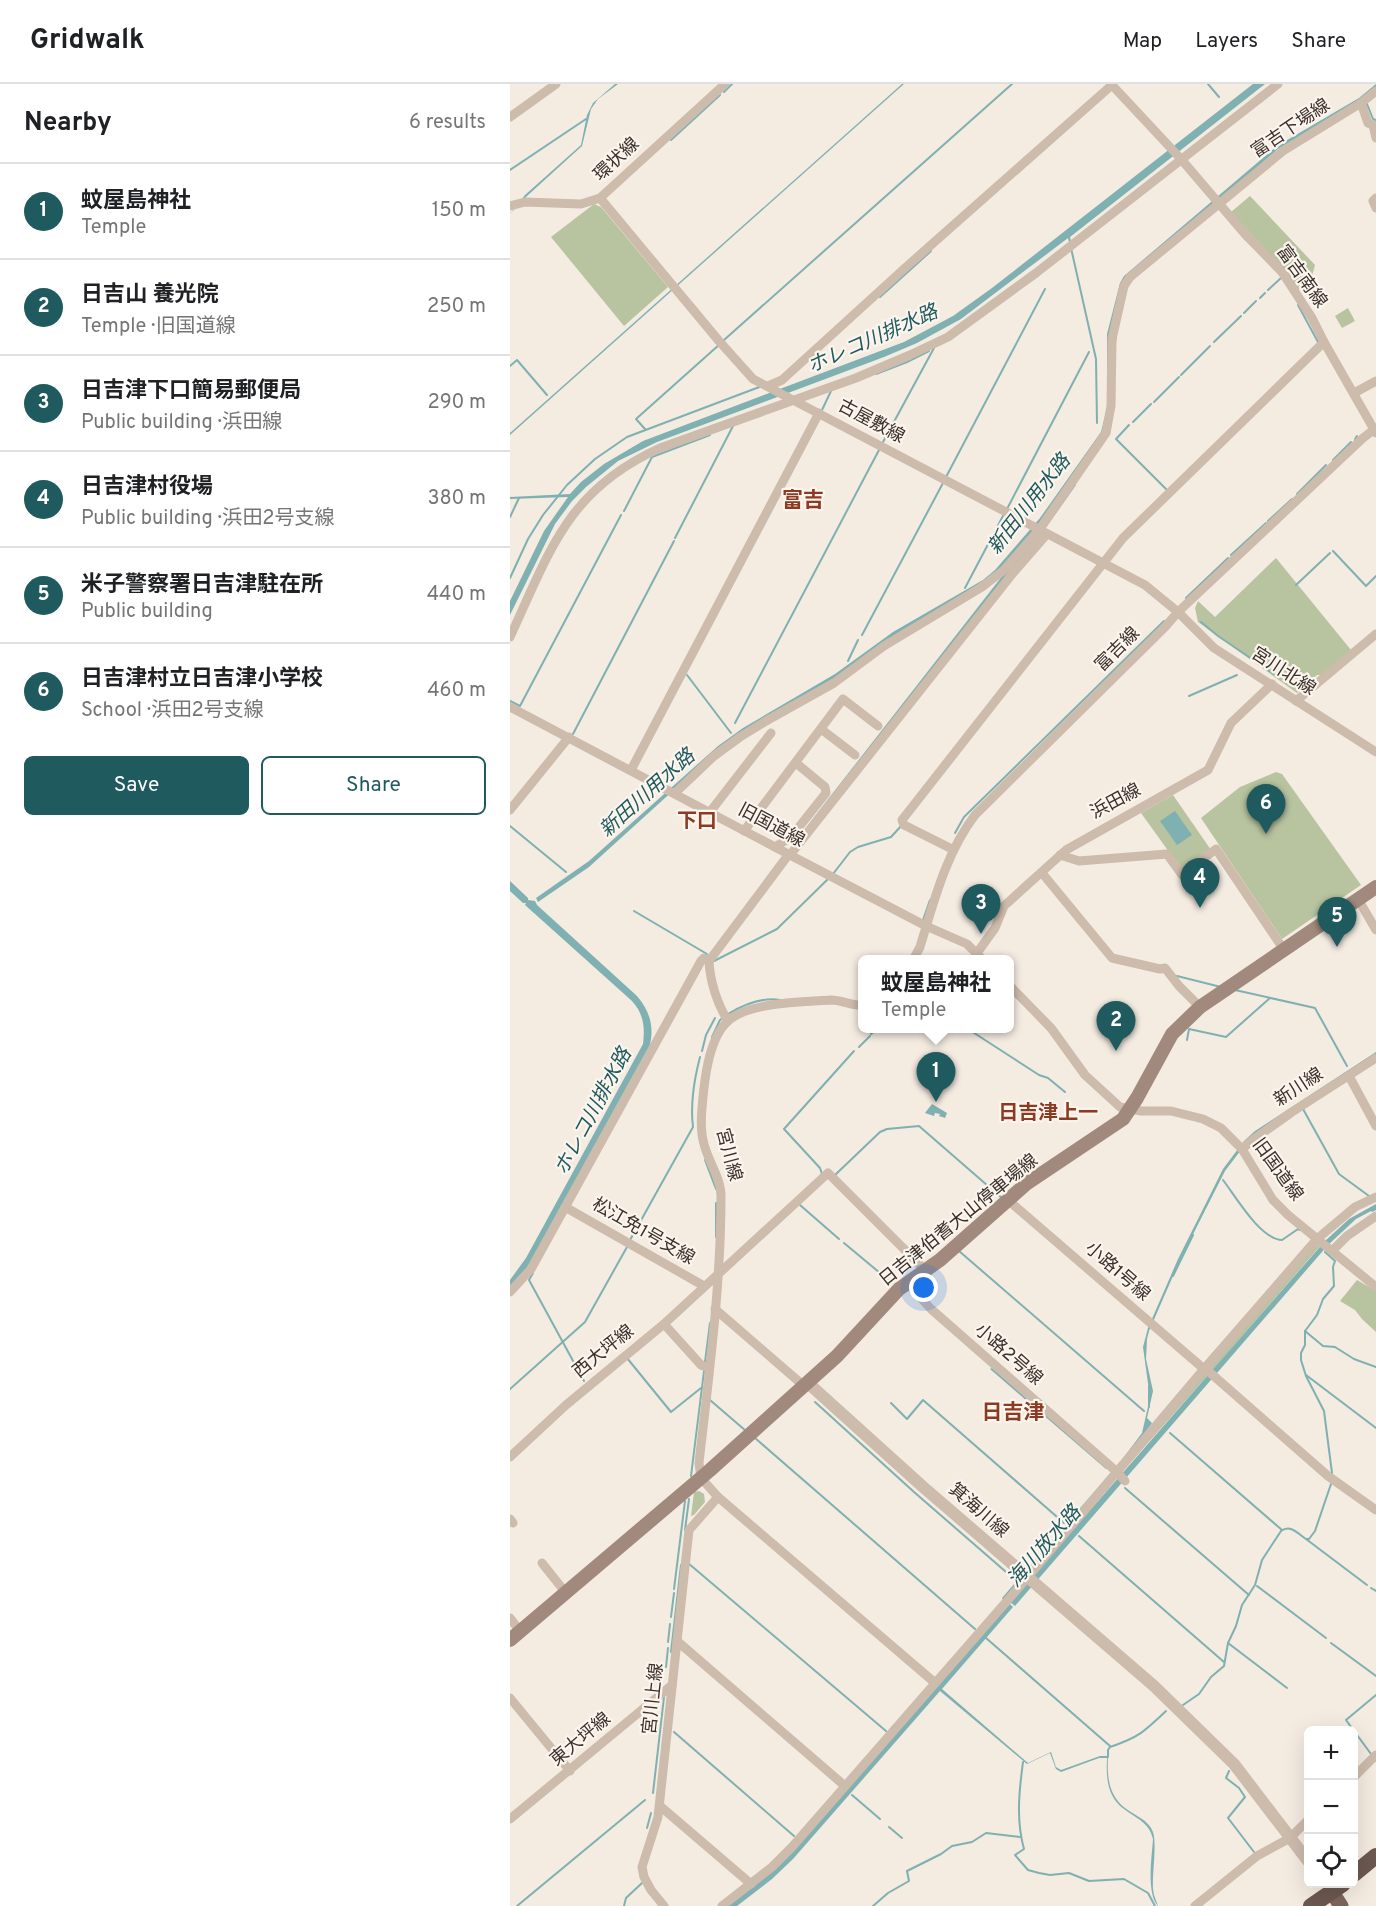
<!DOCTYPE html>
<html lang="en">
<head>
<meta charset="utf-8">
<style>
  body { margin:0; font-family:Overpass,"Noto Sans JP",sans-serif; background:#f6f6f6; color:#202124 }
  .controls { position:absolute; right:18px; bottom:18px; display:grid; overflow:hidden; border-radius:9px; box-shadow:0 6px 24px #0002 }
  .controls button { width:54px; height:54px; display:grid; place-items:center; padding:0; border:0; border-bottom:2px solid #e0e0e0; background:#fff; color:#202124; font:30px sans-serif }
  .you { position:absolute; left:414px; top:1204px; width:21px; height:21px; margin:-15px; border:4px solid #fff; border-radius:50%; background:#1a73e8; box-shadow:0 0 0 9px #1a73e833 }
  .badge { display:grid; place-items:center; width:39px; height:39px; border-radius:50%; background:#1f5a5e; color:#fff; font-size:20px; font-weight:700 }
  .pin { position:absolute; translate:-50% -50px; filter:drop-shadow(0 2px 3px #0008) }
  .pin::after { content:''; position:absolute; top:32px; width:21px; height:18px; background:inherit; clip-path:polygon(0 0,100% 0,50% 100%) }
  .popup { position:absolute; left:348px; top:871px; width:156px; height:78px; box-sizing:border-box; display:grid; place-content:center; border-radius:9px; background:#fff; filter:drop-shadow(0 2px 4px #0005); font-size:20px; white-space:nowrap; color:#757577 }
  .popup b { font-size:22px; color:#202124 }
  .popup::after { content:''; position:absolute; left:50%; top:100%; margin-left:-12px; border:12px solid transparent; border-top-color:#fff }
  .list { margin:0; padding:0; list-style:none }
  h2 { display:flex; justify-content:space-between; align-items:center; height:78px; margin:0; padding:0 24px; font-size:26px }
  h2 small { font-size:20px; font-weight:400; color:#757577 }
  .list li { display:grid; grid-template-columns:39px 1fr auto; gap:18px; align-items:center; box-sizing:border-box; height:96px; padding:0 24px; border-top:2px solid #e0e0e0 }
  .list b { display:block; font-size:22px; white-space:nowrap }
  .list p { margin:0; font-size:20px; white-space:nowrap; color:#757577 }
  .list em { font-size:20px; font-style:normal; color:#757577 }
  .actions { display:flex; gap:12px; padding:18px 24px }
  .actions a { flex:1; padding:14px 0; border:2px solid #1f5a5e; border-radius:9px; text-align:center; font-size:21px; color:#1f5a5e }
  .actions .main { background:#1f5a5e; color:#fff }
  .icon { flex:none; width:33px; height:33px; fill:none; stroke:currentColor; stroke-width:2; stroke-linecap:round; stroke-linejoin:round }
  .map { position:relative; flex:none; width:866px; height:1822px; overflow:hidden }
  header { display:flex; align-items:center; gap:36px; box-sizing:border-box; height:84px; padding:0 30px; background:#fff; border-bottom:2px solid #e0e0e0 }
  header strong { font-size:28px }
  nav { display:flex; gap:33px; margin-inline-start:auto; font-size:21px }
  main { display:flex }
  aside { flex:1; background:#fff }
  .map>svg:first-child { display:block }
  .green { fill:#b8c4a0 }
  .water { fill:#7fb0b2 }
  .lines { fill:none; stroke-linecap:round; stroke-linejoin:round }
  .stream { stroke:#7fb0b2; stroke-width:2 }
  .minor { stroke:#cdbbac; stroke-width:9 }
  .tertiary { stroke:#cdbbac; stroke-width:12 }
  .secondary { stroke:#a18a7d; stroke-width:14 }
  .primary { stroke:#7d675c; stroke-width:15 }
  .trunk { stroke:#6c584f; stroke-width:16 }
  .labels { text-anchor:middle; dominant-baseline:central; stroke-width:4.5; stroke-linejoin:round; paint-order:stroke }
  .street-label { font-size:18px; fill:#3b302b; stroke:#fbf5ee }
  .water-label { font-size:20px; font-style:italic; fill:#1f5a5e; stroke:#fbf5ee }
  .neighbourhood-label { font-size:20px; font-weight:bold; fill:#8c3b22; stroke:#fbf5ee }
  .quarter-label { font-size:21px; font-weight:bold; fill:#8c3b22; stroke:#fbf5ee }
</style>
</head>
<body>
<header>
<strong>Gridwalk</strong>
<nav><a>Map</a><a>Layers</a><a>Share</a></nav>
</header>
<main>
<aside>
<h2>Nearby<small>6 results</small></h2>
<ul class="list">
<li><span class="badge">1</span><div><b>蚊屋島神社</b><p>Temple</p></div><em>150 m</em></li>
<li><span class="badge">2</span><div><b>日吉山 養光院</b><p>Temple · 旧国道線</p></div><em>250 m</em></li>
<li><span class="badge">3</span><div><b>日吉津下口簡易郵便局</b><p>Public building · 浜田線</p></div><em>290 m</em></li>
<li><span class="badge">4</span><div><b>日吉津村役場</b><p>Public building · 浜田2号支線</p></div><em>380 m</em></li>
<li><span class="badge">5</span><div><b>米子警察署日吉津駐在所</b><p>Public building</p></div><em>440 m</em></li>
<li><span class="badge">6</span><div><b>日吉津村立日吉津小学校</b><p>School · 浜田2号支線</p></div><em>460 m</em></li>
</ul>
<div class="actions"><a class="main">Save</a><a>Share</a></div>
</aside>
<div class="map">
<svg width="866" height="1822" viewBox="0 0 866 1822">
  <rect width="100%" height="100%" fill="#f4ebe1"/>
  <!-- green -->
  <g class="green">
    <path d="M740,112L805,181L802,192L788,206L774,186L721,128Z"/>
    <path d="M84,120L91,123L158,203L114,242L41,153Z"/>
    <path d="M838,224L845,237L832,244L825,232Z"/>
    <path d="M766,474L841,566L811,591H807L787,609L688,538L685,524L688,517L705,533Z"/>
    <path d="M766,688L772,690L851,801L772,855L691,734L730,703Z"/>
    <path d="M663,711L701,766L672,786L631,729Z"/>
    <path d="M806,1161L810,1162L702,1287L699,1284Z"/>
    <path d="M847,1196L866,1207V1248L852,1235L845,1226L830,1217Z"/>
    <path d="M696,1288L698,1291L614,1386Z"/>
    <path d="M189,1407L194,1410L195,1418L184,1431L181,1432L184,1408Z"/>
  </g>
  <!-- water -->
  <g class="water">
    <path d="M105,0H108L88,15L81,25L72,62L17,112L0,130L15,111L71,61L77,31L83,19Z"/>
    <path d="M392,0H394L0,351V349Z"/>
    <path d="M743,0H755L560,153L563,165L561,166L558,154L451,235L407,259L374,273L147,358L108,377L76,403L62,417L45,440L0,531V517L34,447L58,413L0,415V413L60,410L71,398L94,380L133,357L394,258L443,232L482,204Z"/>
    <path d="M866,0V3L851,16L768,65L613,200L596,345L529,441L490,486L326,593L283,618L166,704L79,783L28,818L26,814L79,777L208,662L233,644L325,590L383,548L473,496L485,486L530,434L591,348L597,324V250L610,199L614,192L767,62L849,14Z"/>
    <path d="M564,400L566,401L535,445L280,764Z"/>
    <path d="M665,727L682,751L667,761L650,737Z"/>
    <path d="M0,797L18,814V816L25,817L27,821L127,912C140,927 145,944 139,964L20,1180L0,1205V1196L16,1174L133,960C135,944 134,930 122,917L15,821L16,819H13L0,807Z"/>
    <path d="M866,968V970L745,1050L737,1058L715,1087L670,1176L639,1247L637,1255L636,1275L643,1307L637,1334L642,1339L609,1383L493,1516L492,1514L611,1377L632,1349L640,1314L633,1263L638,1244L668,1175L713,1085L734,1057L745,1047Z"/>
    <path d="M422,1020L437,1029L435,1034L429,1032L430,1030L425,1029L424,1032L415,1029Z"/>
    <path d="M866,1120V1126L862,1128L861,1127L846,1135L818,1161L505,1522L500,1518L815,1157L839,1135Z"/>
    <path d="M482,1284L597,1384L596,1385L480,1285Z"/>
    <path d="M499,1519L503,1523L432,1605L518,1679L541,1668L546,1683L551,1686L590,1672H598C597,1691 598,1711 615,1724C625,1732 638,1735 643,1748C647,1760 642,1790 643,1805L644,1811L648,1822C636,1809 642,1772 643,1755C639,1738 627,1735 614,1725C597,1713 596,1693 597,1674H589L551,1688L546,1685L540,1669L517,1680L430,1607L283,1775L262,1795L227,1822H217L258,1791Z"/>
  </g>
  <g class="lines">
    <!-- stream -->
    <g class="stream">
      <path d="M698,0L709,13"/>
      <path d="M214,8L222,0"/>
      <path d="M857,20L863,35L866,36"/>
      <path d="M161,56L210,11"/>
      <path d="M0,86L76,35"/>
      <path d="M561,164L586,275L587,339"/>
      <path d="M758,206L771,194"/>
      <path d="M370,213L421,167"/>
      <path d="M750,214L755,209"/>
      <path d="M788,221L808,258"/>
      <path d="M734,229L746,217"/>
      <path d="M214,256L502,0"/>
      <path d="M704,258L731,232"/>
      <path d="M0,282L7,276L37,311"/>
      <path d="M366,290L397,278L419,267"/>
      <path d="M671,291L700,262"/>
      <path d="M644,318L669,293"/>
      <path d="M312,326L321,307"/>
      <path d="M623,338L641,320"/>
      <path d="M619,341L606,355L656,405"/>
      <path d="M135,345L126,335L210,260"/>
      <path d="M845,355L847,352"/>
      <path d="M373,358L424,264"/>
      <path d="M823,376L841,358"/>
      <path d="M436,393L535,205"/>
      <path d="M787,410L816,381"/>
      <path d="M497,425L579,268"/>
      <path d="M114,427L142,373L200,351"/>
      <path d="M0,433L9,414"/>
      <path d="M758,437L782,415"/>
      <path d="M165,454L223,342"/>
      <path d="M823,467L856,502L866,492"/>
      <path d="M721,471L756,439"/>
      <path d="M0,494L18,455L33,431L57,401L85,375L117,353L252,302"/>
      <path d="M786,501L820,469"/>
      <path d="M455,504L494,430"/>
      <path d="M676,514L718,474"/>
      <path d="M691,538L708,552L764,590"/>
      <path d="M352,551L433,399"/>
      <path d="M338,577L348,556"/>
      <path d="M177,591L221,649"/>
      <path d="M679,612L727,591"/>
      <path d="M0,617L10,622L111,431"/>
      <path d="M225,639L369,366"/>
      <path d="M63,650L164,457"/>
      <path d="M0,742L56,788"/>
      <path d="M445,749L454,733L654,537"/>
      <path d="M323,790L340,768L348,763L381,753L392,741"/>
      <path d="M124,827L197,870"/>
      <path d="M413,836L420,816"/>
      <path d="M204,877L267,845L319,794"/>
      <path d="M667,892L711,903"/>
      <path d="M725,906L805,924L837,982"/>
      <path d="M218,930C233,921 253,913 270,916"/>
      <path d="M447,944L458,945L529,991L538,994L555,1008"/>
      <path d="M361,950L368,944"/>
      <path d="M202,953L210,936L214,933"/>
      <path d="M677,956L679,945L716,953L760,914"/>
      <path d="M349,963L360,952"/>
      <path d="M192,967L196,951L205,934"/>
      <path d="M793,1025L829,1090L859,1112"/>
      <path d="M195,1076L206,1105"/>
      <path d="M312,1090L310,1084L274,1045L344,967"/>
      <path d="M325,1091L370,1048L377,1045L409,1042L493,1115"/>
      <path d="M713,1096C726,1113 750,1155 772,1156L788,1145L790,1146"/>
      <path d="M290,1121L329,1155"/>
      <path d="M206,1153V1119"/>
      <path d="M120,1156L183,1043C180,1019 184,996 190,973"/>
      <path d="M334,1159L382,1199"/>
      <path d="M449,1167L634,1327"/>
      <path d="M815,1168L825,1177L823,1183L824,1202L813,1215L807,1231L795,1247V1261L791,1269V1276L796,1292L814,1327L822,1389"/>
      <path d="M23,1189L19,1196L74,1297"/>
      <path d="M663,1192L683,1151"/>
      <path d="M795,1247L813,1262L825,1263L844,1275L866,1283"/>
      <path d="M117,1274L161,1328L191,1304"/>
      <path d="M195,1278L200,1239"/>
      <path d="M796,1291L866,1344"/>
      <path d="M0,1305L75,1238L117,1163"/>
      <path d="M200,1316L236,1347"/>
      <path d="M305,1318L404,1408L503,1494"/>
      <path d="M381,1319L397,1335L413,1316L554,1439"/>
      <path d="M639,1323V1302"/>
      <path d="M660,1349L772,1446"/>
      <path d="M245,1354L465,1545"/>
      <path d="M181,1392L194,1287"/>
      <path d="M615,1404L739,1511"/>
      <path d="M175,1446L179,1415"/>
      <path d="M569,1452L714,1578"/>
      <path d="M796,1455L857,1501"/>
      <path d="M178,1479L376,1647"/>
      <path d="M747,1502L816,1554"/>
      <path d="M861,1504L866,1507"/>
      <path d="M164,1505L175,1417"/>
      <path d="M161,1533L164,1509"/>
      <path d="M476,1554L600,1662"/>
      <path d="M158,1558L160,1540"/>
      <path d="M718,1559L777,1604"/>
      <path d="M821,1559L866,1592"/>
      <path d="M161,1568L171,1481"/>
      <path d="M156,1583L158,1564"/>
      <path d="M673,1621L689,1610L701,1593L714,1582L718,1559L726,1542L732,1521L745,1501L752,1476L771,1447C781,1440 788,1450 796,1455H799L805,1447L821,1400"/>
      <path d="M164,1648L284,1752"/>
      <path d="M861,1670L836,1636L866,1611"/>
      <path d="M598,1673V1666L600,1663C629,1653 634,1648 656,1627"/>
      <path d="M513,1678C509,1708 506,1736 514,1765L505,1771L518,1786L529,1789L540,1791L559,1789L579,1797L614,1795L638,1809L645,1822"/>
      <path d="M719,1687L716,1694L729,1704L735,1713L718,1734L744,1768"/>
      <path d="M143,1709L154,1613"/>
      <path d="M342,1711L370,1735"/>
      <path d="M379,1743L392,1754"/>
      <path d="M137,1744L141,1729"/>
      <path d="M7,1822L135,1716"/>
      <path d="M114,1822L116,1814L132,1799"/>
      <path d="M363,1822L378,1809L399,1797L397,1787L431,1770L442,1762L462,1758L476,1749L510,1753"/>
    </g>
    <!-- minor -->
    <g class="minor">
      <path d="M601,0L671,75L735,150L772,188L802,234L814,258L866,349"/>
      <path d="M851,19L866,7"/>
      <path d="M0,33L46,0"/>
      <path d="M863,41L866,54"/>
      <path d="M90,114L209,257L243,295L635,501L668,528L704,564L866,668"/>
      <path d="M866,114L863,117L866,124"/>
      <path d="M0,122L15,118L71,120L90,114L215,0"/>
      <path d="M258,302L272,296L395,184L602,1"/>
      <path d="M844,309L866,297"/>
      <path d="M0,553C40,467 57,406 150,364L346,294L400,271L438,253L526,189L768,0"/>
      <path d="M786,617L866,550"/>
      <path d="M0,623L280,771L416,842L457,860L473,876"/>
      <path d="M311,645L345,671"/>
      <path d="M121,686L309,329"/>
      <path d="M165,709L204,672L230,653L256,637L324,599L374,562L472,503L494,486L529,446L596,349L601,322L602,255L614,202L620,193L773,67L851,19L858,39L866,42"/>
      <path d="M0,726L59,653"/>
      <path d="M200,728L261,649"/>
      <path d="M234,747L333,615L368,642"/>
      <path d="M265,763L281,753L316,709L315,703L286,679"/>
      <path d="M442,765L394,741L392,736L613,454L814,258"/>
      <path d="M280,771L503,489L537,450"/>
      <path d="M550,771L569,777L657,770L672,791L706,765L774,866"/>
      <path d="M532,789L602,874L650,885L655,884L669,902L690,923"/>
      <path d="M848,815L866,846"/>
      <path d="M467,869L485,844L494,822L556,766L698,686L721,639L762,600"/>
      <path d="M403,876L410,863C424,817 436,769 465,731L655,543L668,528L853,354L866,344"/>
      <path d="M500,902L541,944L575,991L610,1023L631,1027H661L693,1035L711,1044L732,1065L763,1116L778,1131L866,1203"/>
      <path d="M352,921C342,922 332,916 321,916C293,918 237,918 217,938C198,956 194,999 192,1024C191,1035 191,1050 194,1060C198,1077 211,1094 211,1112C211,1201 199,1290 189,1379L191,1394L208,1413L424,1598"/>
      <path d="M218,937C207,920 200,897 199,877L279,770"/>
      <path d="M839,992L866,1042"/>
      <path d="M732,1065L744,1055L782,1028L866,974"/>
      <path d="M499,1117L694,1285L697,1286L818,1392L866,1426"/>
      <path d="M55,1123L194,1202"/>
      <path d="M822,1167L837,1152L866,1132"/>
      <path d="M398,1200L421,1225L607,1388L615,1397"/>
      <path d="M0,1208L21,1185L191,877L194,874L199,877"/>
      <path d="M205,1225L294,1302"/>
      <path d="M154,1240L191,1281L199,1284"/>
      <path d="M0,1373L56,1321L154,1240L318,1089L416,1187"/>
      <path d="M0,1435L3,1439"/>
      <path d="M32,1479L56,1509"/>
      <path d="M0,1534L10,1547"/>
      <path d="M167,1557L335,1702"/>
      <path d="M0,1614L60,1687"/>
      <path d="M844,1693L866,1671"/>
      <path d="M150,1722L241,1800"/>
      <path d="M0,1735L162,1601"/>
      <path d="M154,1822L141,1806L134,1793L132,1783L148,1733L179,1446L208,1413"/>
      <path d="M212,1822L262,1783L282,1763L517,1494L694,1285L807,1155L845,1123L866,1113"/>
      <path d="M685,1822L747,1772L780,1754L798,1736"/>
    </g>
    <!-- tertiary -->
    <path class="tertiary" d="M298,1299L412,1402L644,1602L724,1680L798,1777"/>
    <!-- secondary -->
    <path class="secondary" d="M0,1556L199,1387L327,1272L389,1205L430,1176L516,1100L613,1035L627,1014L662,950L690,923L866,803"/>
    <!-- primary -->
    <path class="primary" d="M822,1808L831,1822"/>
    <!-- trunk -->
    <g class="trunk">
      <path d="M844,1790L866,1772"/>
      <path d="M801,1822L833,1800"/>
    </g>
  </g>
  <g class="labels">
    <!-- street labels -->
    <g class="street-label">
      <text transform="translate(781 45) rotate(-34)">富吉下場線</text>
      <text transform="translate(107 76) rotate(-43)">環状線</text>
      <text transform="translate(791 193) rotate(54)">富吉南線</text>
      <text transform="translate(361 338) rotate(28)">古屋敷線</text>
      <text transform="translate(608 566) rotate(-45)">富吉線</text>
      <text transform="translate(773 588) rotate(33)">宮川北線</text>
      <text transform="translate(606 718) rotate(-28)">浜田線</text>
      <text transform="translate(261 742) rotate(28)">旧国道線</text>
      <text transform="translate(789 1004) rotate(-33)">新川線</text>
      <text transform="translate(218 1071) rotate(75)">宮川線</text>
      <text transform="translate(767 1086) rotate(54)">旧国道線</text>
      <text transform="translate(449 1137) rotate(-39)">日吉津伯耆大山停車場線</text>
      <text transform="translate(133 1148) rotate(30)">松江免1号支線</text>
      <text transform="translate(607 1188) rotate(41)">小路1号線</text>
      <text transform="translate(94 1268) rotate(-39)">西大坪線</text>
      <text transform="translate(498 1271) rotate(41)">小路2号線</text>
      <text transform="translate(468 1427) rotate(41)">箕海川線</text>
      <text transform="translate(144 1615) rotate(-84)">宮川上線</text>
      <text transform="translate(71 1656) rotate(-40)">東大坪線</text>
    </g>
    <!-- water labels -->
    <g class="water-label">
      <text transform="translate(363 256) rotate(-24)">ホレコ川排水路</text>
      <text transform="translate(520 421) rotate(-52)">新田川用水路</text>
      <text transform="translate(138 710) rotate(-42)">新田川用水路</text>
      <text transform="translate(84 1028) rotate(-62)">ホレコ川排水路</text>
      <text transform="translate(535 1463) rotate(-49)">海川放水路</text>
    </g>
    <!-- neighbourhood labels -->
    <g class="neighbourhood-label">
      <text x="187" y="738">下口</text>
      <text x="538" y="1030">日吉津上一</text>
    </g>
    <!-- quarter labels -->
    <g class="quarter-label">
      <text x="293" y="417">富吉</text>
      <text x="503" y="1329">日吉津</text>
    </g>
  </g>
</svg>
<div class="controls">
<button>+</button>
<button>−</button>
<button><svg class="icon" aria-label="locate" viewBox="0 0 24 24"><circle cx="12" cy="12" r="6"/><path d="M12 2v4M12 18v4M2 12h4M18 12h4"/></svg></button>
</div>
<div class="you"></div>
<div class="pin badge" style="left:426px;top:1018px">1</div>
<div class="popup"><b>蚊屋島神社</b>Temple</div>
<div class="pin badge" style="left:606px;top:967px">2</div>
<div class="pin badge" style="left:471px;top:850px">3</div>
<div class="pin badge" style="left:690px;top:824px">4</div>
<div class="pin badge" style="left:827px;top:863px">5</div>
<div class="pin badge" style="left:756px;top:750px">6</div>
</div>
</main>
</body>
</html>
